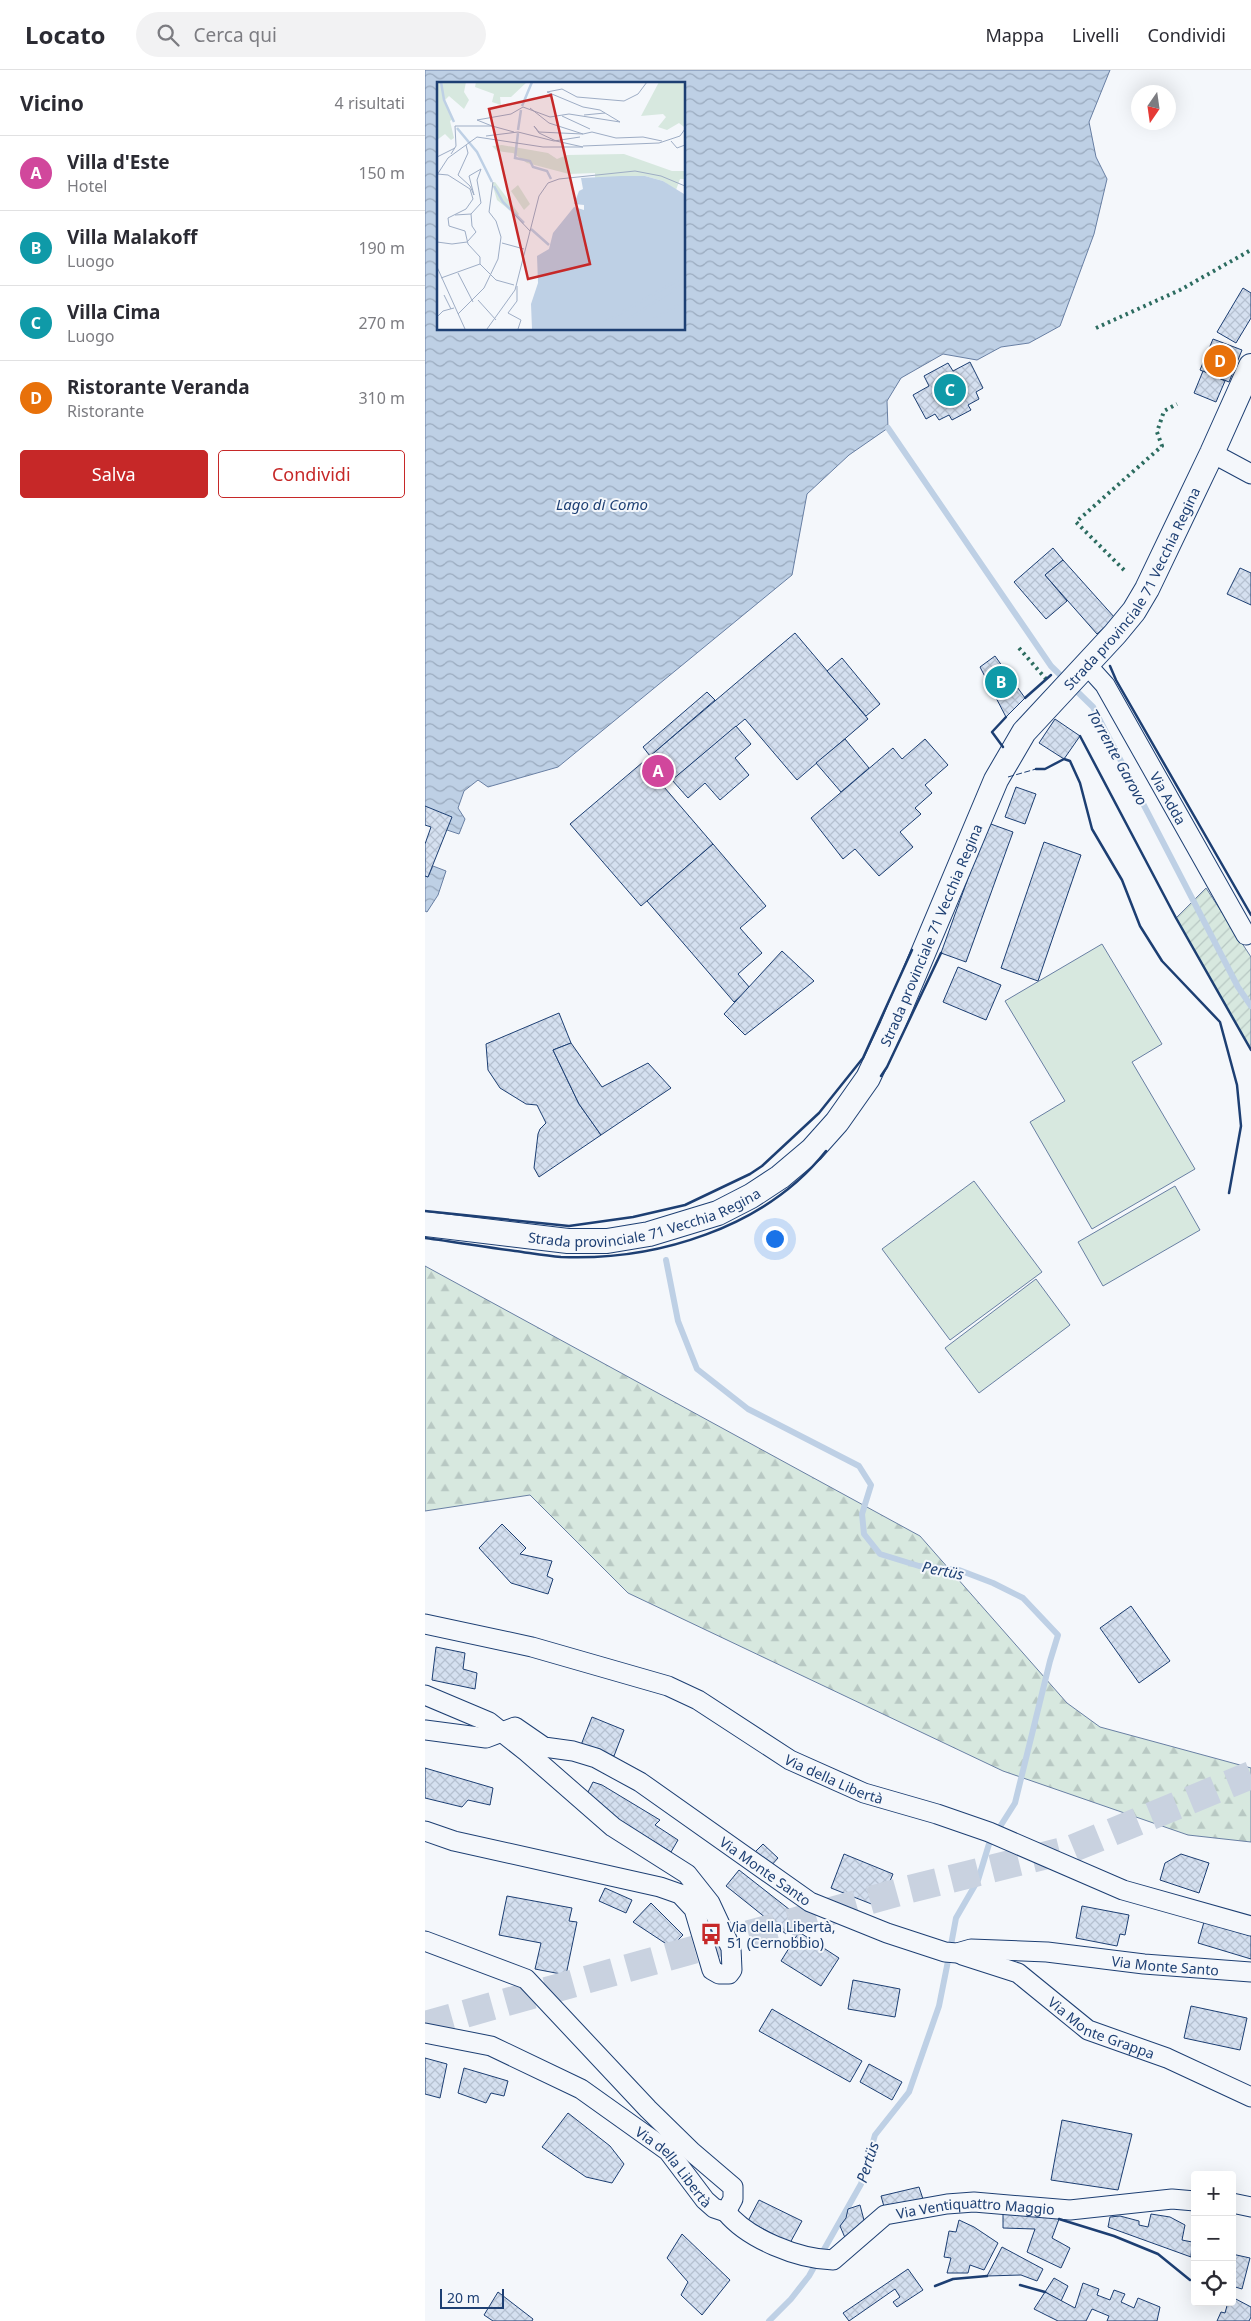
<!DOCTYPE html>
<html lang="it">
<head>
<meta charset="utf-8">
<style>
  body { margin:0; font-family:"Noto Sans",sans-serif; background:#f2f2f3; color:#2b2b33 }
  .controls { position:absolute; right:15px; bottom:15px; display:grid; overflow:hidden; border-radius:5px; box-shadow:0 5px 20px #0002 }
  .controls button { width:45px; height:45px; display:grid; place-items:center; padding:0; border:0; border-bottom:1px solid #e1e1e2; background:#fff; color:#2b2b33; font:25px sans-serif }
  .compass { position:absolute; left:706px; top:15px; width:45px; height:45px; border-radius:50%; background:#fff; box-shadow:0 5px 20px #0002; rotate:193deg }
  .scale { position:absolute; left:15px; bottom:12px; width:64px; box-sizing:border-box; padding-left:5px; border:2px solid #1d3f73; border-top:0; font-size:14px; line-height:18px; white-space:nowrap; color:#1d3f73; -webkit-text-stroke:4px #f4f7fb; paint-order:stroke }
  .you { position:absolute; left:349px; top:1168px; width:18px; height:18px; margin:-12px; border:4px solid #fff; border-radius:50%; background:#1a73e8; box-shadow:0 0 0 8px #1a73e833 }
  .badge { display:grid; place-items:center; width:32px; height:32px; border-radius:50%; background:#c62828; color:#fff; font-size:16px; font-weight:700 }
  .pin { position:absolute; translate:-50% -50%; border:2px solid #fff; box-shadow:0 1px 5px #0006 }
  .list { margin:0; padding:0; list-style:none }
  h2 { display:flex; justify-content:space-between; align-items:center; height:65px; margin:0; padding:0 20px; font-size:21px }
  h2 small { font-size:16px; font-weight:400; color:#7c7c81 }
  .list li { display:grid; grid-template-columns:32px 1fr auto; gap:15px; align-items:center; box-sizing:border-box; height:75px; padding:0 20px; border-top:1px solid #e1e1e2 }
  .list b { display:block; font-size:19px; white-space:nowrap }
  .list p { margin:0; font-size:16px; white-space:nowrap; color:#7c7c81 }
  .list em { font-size:16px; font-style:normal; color:#7c7c81 }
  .actions { display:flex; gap:10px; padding:15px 20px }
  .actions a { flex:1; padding:11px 0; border:1px solid #c62828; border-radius:5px; text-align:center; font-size:18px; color:#c62828 }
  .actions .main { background:#c62828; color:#fff }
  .icon { flex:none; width:28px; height:28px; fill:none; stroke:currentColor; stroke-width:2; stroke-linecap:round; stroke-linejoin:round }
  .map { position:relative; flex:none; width:826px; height:2251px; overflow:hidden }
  header { display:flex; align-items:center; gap:30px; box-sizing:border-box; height:70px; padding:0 25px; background:#fff; border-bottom:1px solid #e1e1e2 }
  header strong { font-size:24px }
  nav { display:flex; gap:28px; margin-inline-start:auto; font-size:18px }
  .search { width:350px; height:45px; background:#f2f2f3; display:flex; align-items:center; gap:12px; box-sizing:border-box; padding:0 18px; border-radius:28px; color:#7c7c81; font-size:19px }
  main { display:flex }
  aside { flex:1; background:#fff }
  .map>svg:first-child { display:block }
  .forest { fill:url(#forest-firs); stroke:#687fa3 }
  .garden { fill:url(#garden-furrows); stroke:#687fa3 }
  .pitch { fill:#d7e8df; stroke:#687fa3 }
  .water { fill:url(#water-waves); stroke:#687fa3; fill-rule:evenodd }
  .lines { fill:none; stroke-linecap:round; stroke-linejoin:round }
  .stream { stroke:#bed0e5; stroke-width:6 }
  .building { fill:url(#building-cross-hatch); stroke:#1d3f73 }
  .trunk-tunnel { stroke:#c9d2e0; stroke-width:28; stroke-dasharray:28 14; stroke-linecap:butt }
  .minor-casing { stroke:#1d3f73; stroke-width:21 }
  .tertiary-casing { stroke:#1d3f73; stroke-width:26 }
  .minor { stroke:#f4f7fb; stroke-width:19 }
  .tertiary { stroke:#f4f7fb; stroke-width:24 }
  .hedge { stroke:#2c6c60; stroke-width:4; stroke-dasharray:2.5 4; stroke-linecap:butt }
  .fence { stroke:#1d3f73; stroke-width:1; stroke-dasharray:6 2.5; stroke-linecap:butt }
  .wall { stroke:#1d3f73; stroke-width:2.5 }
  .labels { text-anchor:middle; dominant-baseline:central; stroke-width:4; stroke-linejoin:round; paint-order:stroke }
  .street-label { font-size:14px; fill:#1d3f73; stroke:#f4f7fb }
  .poi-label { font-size:14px; fill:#1d3f73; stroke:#f4f7fb; text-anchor:start }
  .water-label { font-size:15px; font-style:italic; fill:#1d3f73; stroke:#f4f7fb }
  .inset-river { fill:none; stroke:#bed0e5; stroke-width:2.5 }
  .inset-road { fill:none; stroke:#9eadc5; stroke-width:1 }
  .view { fill:#c62828; fill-opacity:0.15; stroke:#c62828; stroke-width:2.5 }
  .inset-edge { fill:none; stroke:#1d3f73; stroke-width:2.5 }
</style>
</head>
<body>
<header>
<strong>Locato</strong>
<div class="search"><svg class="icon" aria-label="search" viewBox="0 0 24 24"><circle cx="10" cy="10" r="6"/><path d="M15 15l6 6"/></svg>Cerca qui</div>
<nav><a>Mappa</a><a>Livelli</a><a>Condividi</a></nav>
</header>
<main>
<aside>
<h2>Vicino<small>4 risultati</small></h2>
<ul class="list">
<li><span class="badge" style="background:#d1479c">A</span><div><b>Villa d'Este</b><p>Hotel</p></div><em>150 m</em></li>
<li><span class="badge" style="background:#0f9aa8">B</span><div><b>Villa Malakoff</b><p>Luogo</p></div><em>190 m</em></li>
<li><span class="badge" style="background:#0f9aa8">C</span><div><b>Villa Cima</b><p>Luogo</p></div><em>270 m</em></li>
<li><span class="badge" style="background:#e8710a">D</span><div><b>Ristorante Veranda</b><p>Ristorante</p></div><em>310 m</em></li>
</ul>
<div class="actions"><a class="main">Salva</a><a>Condividi</a></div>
</aside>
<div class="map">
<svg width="826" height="2251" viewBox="0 0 826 2251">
  <defs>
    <pattern id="forest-firs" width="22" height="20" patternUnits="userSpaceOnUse" patternTransform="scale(1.25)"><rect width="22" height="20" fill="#d7e8df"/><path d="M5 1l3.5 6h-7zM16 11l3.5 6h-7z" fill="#b8c8c3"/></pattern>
    <pattern id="garden-furrows" width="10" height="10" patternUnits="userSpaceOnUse" patternTransform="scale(1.25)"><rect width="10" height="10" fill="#d7e8df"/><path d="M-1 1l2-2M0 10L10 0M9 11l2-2" fill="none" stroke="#b8c8c3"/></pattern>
    <pattern id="water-waves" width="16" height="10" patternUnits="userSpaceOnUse" patternTransform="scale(1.25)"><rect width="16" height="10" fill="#bed0e5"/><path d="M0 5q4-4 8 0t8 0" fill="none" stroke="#9aaabe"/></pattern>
    <pattern id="building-cross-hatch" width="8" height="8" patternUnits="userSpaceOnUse" patternTransform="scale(1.25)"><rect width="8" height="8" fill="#d5e0f0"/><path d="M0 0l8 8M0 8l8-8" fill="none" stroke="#b6c1d1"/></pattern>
  </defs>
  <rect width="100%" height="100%" fill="#f4f7fb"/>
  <!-- forest -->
  <path class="forest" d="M0,1196L495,1466L642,1633L675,1657L826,1698V1772L763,1765L578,1701L203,1523L105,1425L0,1441Z"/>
  <!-- garden -->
  <path class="garden" d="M781,818L826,887V980L751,848Z"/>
  <!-- pitch -->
  <g class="pitch">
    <path d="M677,874L737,974L707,992L770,1099L667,1159L605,1052L640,1031L580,931Z"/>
    <path d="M549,1111L617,1202L525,1270L457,1179Z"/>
    <path d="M750,1116L775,1160L678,1216L653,1172Z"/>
    <path d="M611,1209L645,1255L554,1323L520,1278Z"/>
  </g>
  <!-- water -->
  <g class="water">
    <path d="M0,0H685L664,52L671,87L682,109L669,164L635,256L604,273L576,277L552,290L518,284L476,308L462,331L463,358L424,385L382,424L367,505L133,697L63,717L53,710L39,721L33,738L40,749L34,764L22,760L0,736ZM14,14H259V259H14Z"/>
    <path d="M8,796L21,801L13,825L2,842L0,841V806L3,807Z"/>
  </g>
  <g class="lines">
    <!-- stream -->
    <g class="stream">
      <path d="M463,358L626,596L668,637L813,917L826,936"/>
      <path d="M241,1190L253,1251L272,1299L323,1339L434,1396L446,1415L437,1444L439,1464L455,1484L494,1496L534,1500L568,1513L598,1528L633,1565L625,1591L590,1733L564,1774L553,1810L531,1848L526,1875"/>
      <path d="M344,2251L366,2229L384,2206L436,2114L450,2065L484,2022L514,1936L523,1891"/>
    </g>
  </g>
  <!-- building -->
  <g class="building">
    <path d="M818,218L826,223V248L811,273L792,262Z"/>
    <path d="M788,269L817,280L804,312L775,300Z"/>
    <path d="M545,292L558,318L551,322L554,329L543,335L546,340L527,350L524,345L514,350L510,344L501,349L488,325L504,316L499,306L523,293L528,301Z"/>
    <path d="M778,301L800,311L791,332L769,323Z"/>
    <path d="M628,478L638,490L620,505L642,531L621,549L589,512Z"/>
    <path d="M638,490L690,548L672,564L620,505Z"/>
    <path d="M815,498L826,503V535L802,524Z"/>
    <path d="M370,563L443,649L372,710L320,649L239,717L288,774L216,836L145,754Z"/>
    <path d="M570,586L600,628L581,647L555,597Z"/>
    <path d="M417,588L455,634L441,646L402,601Z"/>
    <path d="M282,622L290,630L225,686L218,677Z"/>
    <path d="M630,649L655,666L639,689L614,673Z"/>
    <path d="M311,656L326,674L310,688L324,705L295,730L280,713L263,728L247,710Z"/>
    <path d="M420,669L444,698L416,722L391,693Z"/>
    <path d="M500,669L523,695L500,715L507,723L490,738L496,744L475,762L488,777L454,806L430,779L418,789L386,748L468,678L477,689Z"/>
    <path d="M591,717L611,724L600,754L580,747Z"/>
    <path d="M0,736L27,747L3,807L0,806V774L6,757L0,755Z"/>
    <path d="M563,753L588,762L541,892L516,883Z"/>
    <path d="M619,772L656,785L613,911L576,898Z"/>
    <path d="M288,774L341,836L315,858L337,883L313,904L325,918L309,932L222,831Z"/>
    <path d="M357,881L389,911L320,965L299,944Z"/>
    <path d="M533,897L576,915L561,950L518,932Z"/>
    <path d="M134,943L146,973L128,980L154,1034L176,1065L114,1107L109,1098L113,1064L115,1059L121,1053L112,1035L101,1034L75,1018L63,1000L61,974Z"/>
    <path d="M146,973L177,1017L223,993L246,1018L176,1065L154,1034L128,980Z"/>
    <path d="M77,1454L101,1478L95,1484L127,1491L122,1506L128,1509L123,1524L86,1513L54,1478Z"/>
    <path d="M706,1536L745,1591L714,1613L675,1558Z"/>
    <path d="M11,1577L40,1583L38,1599L52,1603L50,1619L7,1610Z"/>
    <path d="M167,1647L199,1660L189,1686L156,1675Z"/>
    <path d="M0,1698L68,1718L65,1735L43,1730L37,1737L0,1728Z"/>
    <path d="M168,1712L177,1715L235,1750L230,1755L253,1770L246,1782L189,1747L162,1724Z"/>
    <path d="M338,1774L353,1788L345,1797L329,1783Z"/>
    <path d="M419,1784L468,1804L454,1837L406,1818Z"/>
    <path d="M756,1784L784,1793L774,1823L735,1810L740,1793Z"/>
    <path d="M314,1800L374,1847L361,1864L301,1816Z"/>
    <path d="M180,1818L207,1830L201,1843L174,1831Z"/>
    <path d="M82,1826L147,1838L144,1851L152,1852L141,1905L110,1899L116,1873L74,1865Z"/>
    <path d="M226,1833L258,1865L246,1877L208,1852Z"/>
    <path d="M657,1836L704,1845L700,1865L695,1864L692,1876L651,1868Z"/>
    <path d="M779,1852L826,1866V1889L773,1873Z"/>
    <path d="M374,1862L414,1888L396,1916L356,1891Z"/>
    <path d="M428,1910L475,1919L470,1947L423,1939Z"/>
    <path d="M766,1936L822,1948L815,1980L759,1968Z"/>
    <path d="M347,1939L437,1991L425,2012L334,1961Z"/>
    <path d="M0,1988L22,1994L15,2028L0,2024Z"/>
    <path d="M444,1994L477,2012L467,2030L435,2012Z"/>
    <path d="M39,1998L83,2011L79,2026L66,2023L61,2033L33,2023Z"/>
    <path d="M143,2043L185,2076L199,2094L187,2113L161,2107L117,2077Z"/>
    <path d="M637,2050L707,2064L693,2120L626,2110Z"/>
    <path d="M494,2117L499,2132L460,2140L456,2126Z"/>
    <path d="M334,2130L377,2151L365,2173L323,2151Z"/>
    <path d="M435,2135L440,2154L421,2170L415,2156L421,2148L423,2139Z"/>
    <path d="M578,2139L611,2143L634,2149L627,2168L645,2178L636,2198L602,2182L610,2159L578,2158Z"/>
    <path d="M726,2144L745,2147L760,2155L757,2170L767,2172L766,2187L683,2157L685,2147L695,2146L714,2151V2155L723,2157Z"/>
    <path d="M534,2150L549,2157L573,2173L559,2200L545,2195L543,2203H522L526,2188L519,2187L524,2161L531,2162Z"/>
    <path d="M257,2164L305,2210L277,2245L256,2225L263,2212L242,2188Z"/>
    <path d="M577,2177L618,2199L612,2211L596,2205L562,2206Z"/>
    <path d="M807,2184L825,2188L817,2219L807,2216Z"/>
    <path d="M483,2199L498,2220L472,2237L468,2232L475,2227L470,2219L424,2251L418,2243Z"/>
    <path d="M629,2208L643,2216L636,2231L620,2222Z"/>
    <path d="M658,2213L674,2219L672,2225L685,2230L689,2220L700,2224L696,2232L709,2238L713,2228L735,2237L732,2251H682L684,2246L667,2239L661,2251H633L609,2239L620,2222L650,2238Z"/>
    <path d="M73,2222L108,2249L107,2251H68L59,2245Z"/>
    <path d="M807,2227L826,2237V2247L824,2251H792L796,2242L800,2243L803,2232H807Z"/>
  </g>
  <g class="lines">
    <!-- trunk-tunnel -->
    <path class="trunk-tunnel" d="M0,1955L485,1819L646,1779L826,1705"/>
    <!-- minor casing -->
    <g class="minor-casing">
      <g id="minor">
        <path d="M787,383L826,404"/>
        <path id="s1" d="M661,594L680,615L821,865"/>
        <path id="s2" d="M0,1554L107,1577L243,1616L273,1630L365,1690L439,1723L512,1744L564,1762L698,1820L826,1856"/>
        <path d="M0,1625L64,1652L102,1682L188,1757L262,1804L285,1833L306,1878L307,1900L304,1904H294L287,1900L269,1839L255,1824L235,1817L29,1771L0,1761"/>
        <path id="s3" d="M0,1660L61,1668L90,1657L119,1677L148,1681L171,1688L215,1712L385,1832L462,1863L520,1882L532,1883L546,1879L622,1882L719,1894L826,1902"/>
        <path d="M0,1871L101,1909L223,2039L267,2082L308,2117V2129L301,2142"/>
        <path id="s4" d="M537,1885L593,1903L663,1960L742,1988L826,2027"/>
        <path id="s5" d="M0,1963L66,1976L156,2019L243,2081L280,2130L289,2138L301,2142"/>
        <path d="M807,2133L826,2137"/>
        <path id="s6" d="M301,2142C323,2169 373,2189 408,2190L460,2145L522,2134L549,2132L645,2140L747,2129L770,2131"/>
      </g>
    </g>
    <!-- tertiary casing -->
    <g class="tertiary-casing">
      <g id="tertiary">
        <path id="s7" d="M0,1154L143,1171H182L224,1164L293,1143L326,1126L355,1107L387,1080L412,1052L443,1008L467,957L571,710L599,662L690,564L709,541L722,519L787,383L826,296"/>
      </g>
    </g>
    <!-- minor -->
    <use href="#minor" class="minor"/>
    <!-- tertiary -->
    <use href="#tertiary" class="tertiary"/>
    <!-- hedge -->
    <g class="hedge">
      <path d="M671,258L755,220L826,180"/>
      <path d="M699,500L651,452L737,376L732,362L739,341L752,334"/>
      <path d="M594,578L621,609"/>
    </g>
    <!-- fence -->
    <path class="fence" d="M583,707L611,699"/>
    <!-- wall -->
    <g class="wall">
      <path d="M685,596L691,610L826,845"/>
      <path d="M600,628L626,605"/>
      <path d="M655,666L751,848L826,980"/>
      <path d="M578,677L567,662L581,647"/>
      <path d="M611,699H620L639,689L645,691L655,713L667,759L697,810L715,856L737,891L795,952L812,1015L816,1056L804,1123"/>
      <path d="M456,1006L462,997L516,883"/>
      <path d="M0,1141L144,1156L208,1147L260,1135L325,1104L337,1096L394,1043L438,988L487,880"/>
      <path d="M0,1168C30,1172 60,1177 90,1181C105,1183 121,1186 136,1187C231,1191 340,1158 401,1081"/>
      <path d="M634,2149L689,2166L733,2184L765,2210"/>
      <path d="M595,2215L620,2222"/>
      <path d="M510,2216L528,2209L562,2206"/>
    </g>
  </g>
  <!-- icons -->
  <defs>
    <g id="bus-bare" transform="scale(1.725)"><path d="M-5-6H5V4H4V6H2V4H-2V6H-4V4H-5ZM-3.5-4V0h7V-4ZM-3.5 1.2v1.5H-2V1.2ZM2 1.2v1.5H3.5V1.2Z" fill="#c62828" stroke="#f4f7fb" stroke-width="2.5" paint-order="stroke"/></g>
  </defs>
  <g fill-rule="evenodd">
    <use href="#bus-bare" x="286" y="1864"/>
  </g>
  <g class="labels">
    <!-- street labels -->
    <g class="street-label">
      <text stroke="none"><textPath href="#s7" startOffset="1064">Strada provinciale 71 Vecchia Regina</textPath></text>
      <text stroke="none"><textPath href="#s1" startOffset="158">Via Adda</textPath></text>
      <text stroke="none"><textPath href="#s7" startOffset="659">Strada provinciale 71 Vecchia Regina</textPath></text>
      <text stroke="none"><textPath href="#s7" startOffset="224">Strada provinciale 71 Vecchia Regina</textPath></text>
      <text stroke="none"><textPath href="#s2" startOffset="442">Via della Libertà</textPath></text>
      <text stroke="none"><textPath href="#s3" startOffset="385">Via Monte Santo</textPath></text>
      <text stroke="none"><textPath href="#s3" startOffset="805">Via Monte Santo</textPath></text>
      <text stroke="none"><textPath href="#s4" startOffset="160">Via Monte Grappa</textPath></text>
      <text stroke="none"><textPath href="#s5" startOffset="289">Via della Libertà</textPath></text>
      <text stroke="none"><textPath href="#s6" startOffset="280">Via Ventiquattro Maggio</textPath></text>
    </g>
    <!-- poi labels -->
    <g class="poi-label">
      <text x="302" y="1856">Via della Libertà,<tspan x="302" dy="16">51 (Cernobbio)</tspan></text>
    </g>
    <!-- water labels -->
    <g class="water-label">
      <text x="177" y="434">Lago di Como</text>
      <text transform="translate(693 687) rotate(61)">Torrente Garovo</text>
      <text transform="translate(518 1500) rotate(11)">Pertüs</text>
      <text transform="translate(442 2092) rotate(-72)">Pertüs</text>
    </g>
  </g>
  <!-- overview -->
  <g transform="translate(12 12)">
    <rect width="248" height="248" fill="#f4f7fb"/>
    <path d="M0,0H29L27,10L32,18L27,27L12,14L8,18L16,37L13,39L17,56L14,58L8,52L0,58ZM39,0H90L74,15H63L64,23L55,20L57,12L38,5ZM222,0H247V45L242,41L230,48L221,45L229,35L226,32L204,34ZM65,63L111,71L120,77L130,73L187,72L235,89H247V97H243L239,108L226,99L208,94L158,97V91L132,92L90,81L76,71L60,69L55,64Z" fill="#d7e8df"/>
    <path d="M58,100L82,132L80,134L60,118L55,101Z" fill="#d7e8df"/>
    <path d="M81,103L93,122L87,128L74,109Z" fill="#d7e8df"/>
    <path d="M184,94H208L226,99L247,112V247H95L94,222L101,201L100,174L112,167L116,151L137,125L147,128V123L137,122L142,109L146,107L144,96Z" fill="#bed0e5"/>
    <path class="inset-river" d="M4,0L7,18L17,40M85,24L95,0M20,46L40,70L55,100M81,48L84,28M81,51L78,76L93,79L96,85L110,89L114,97M57,104L66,120L87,141M94,147L112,163M156,247L248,194M177,247L248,200M199,247L248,219"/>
    <path class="inset-road" d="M147,33L168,31M125,34L153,47M40,38L74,32L86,25L113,35L132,32L183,40L163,28L146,25L110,10L125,7L140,15L187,19L201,12L210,0M40,38L55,44M146,52L155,50L179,56L206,55L225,59M49,54L81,50L117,59L143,55M234,59L240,66L248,63M146,64L222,61L243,54L248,47M14,72L19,64L18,44H55L77,50M0,75L18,66M0,92L11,93L33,107L36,117L29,127L11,136M0,93L11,76L40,55L106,65H146L119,59L102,51L97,44L102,50L146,52L112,41L93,26M76,131L93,149M18,133L34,132M11,136L12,144L28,149L31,162L43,175V182M0,160L15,162L30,160L39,150L35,144L34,132L44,121L40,98L44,87L32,94L37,113L33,104L21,93L31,71L29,63M65,161L87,167M43,182L59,198L77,203M0,185L28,247M21,191L36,220M4,196L43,182M80,204V219L71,231L84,238L81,247M7,213L14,227M41,218L59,238M21,232L47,206L61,177L64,155L59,139L52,130L56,100M0,235L6,229L17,226M50,247L78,208L102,114L111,101L122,97L198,89L224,94L248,104"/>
    <path class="view" d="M114,13L153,182L91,197L52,27Z"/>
    <rect width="248" height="248" class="inset-edge"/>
  </g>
</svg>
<div class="controls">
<button>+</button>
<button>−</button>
<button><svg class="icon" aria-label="locate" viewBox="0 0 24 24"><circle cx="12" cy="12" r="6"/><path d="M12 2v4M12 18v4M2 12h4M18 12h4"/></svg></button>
</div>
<svg class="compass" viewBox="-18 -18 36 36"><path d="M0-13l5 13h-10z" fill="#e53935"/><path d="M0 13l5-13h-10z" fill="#7c7c81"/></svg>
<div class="scale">20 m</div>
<div class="you"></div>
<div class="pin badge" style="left:233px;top:701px;background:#d1479c">A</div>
<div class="pin badge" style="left:576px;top:612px;background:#0f9aa8">B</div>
<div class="pin badge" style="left:525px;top:320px;background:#0f9aa8">C</div>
<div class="pin badge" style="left:795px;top:291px;background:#e8710a">D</div>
</div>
</main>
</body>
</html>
